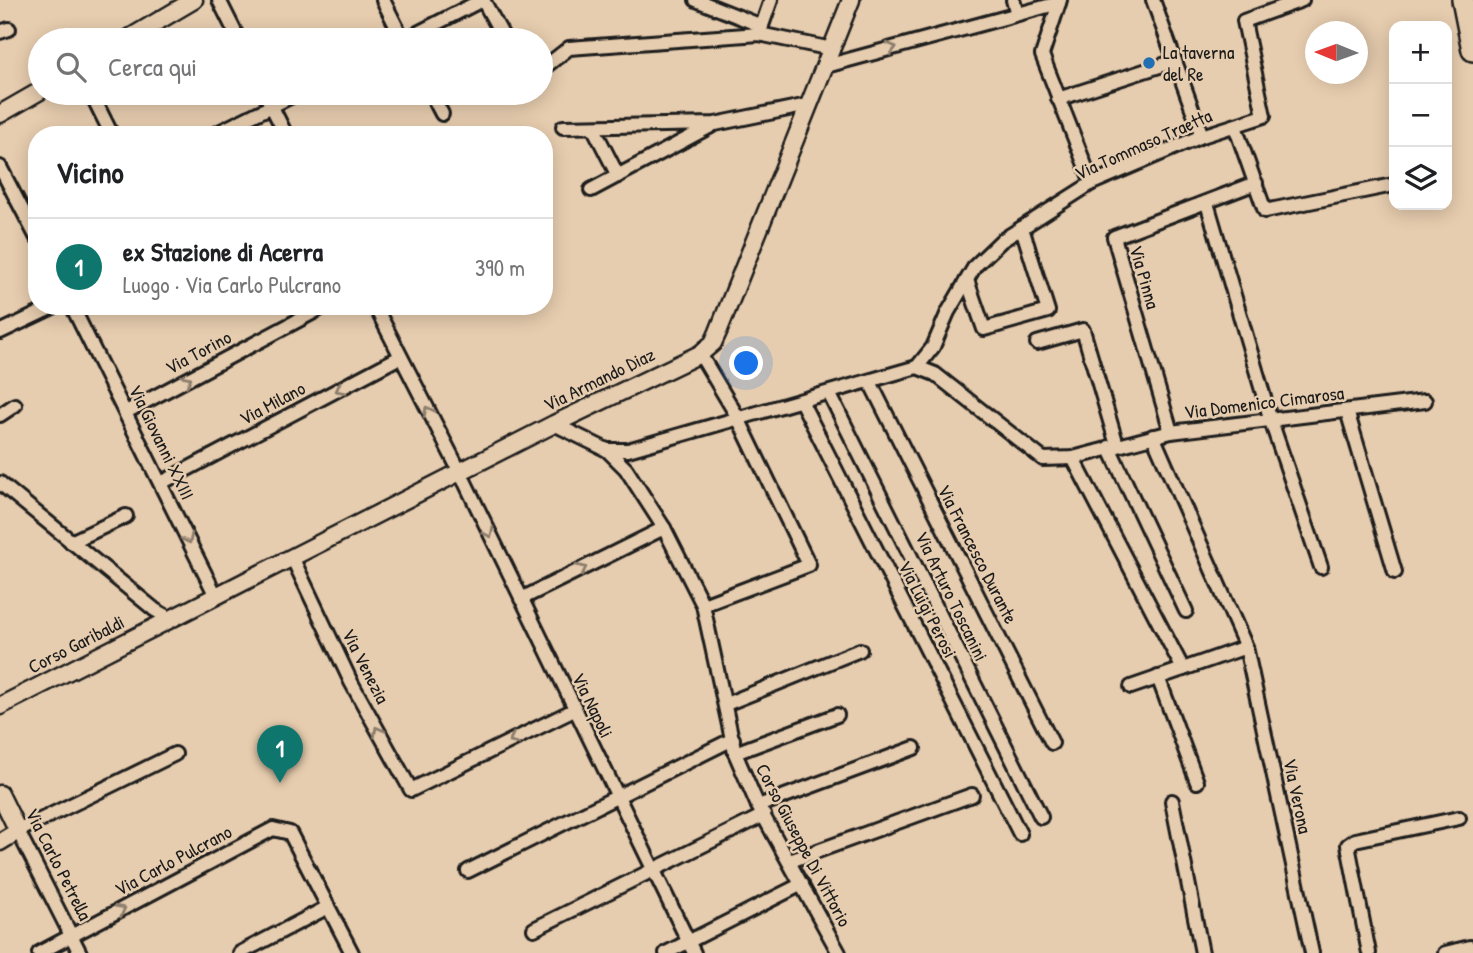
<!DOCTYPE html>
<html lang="it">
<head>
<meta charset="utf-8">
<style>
  body { margin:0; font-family:"Patrick Hand",sans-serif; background:#f6f6f6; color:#202124 }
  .controls { position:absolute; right:21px; top:21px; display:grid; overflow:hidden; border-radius:14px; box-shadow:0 4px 18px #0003 }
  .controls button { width:63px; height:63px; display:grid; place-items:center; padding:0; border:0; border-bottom:2px solid #e0e0e0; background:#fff; color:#202124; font:35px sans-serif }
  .compass { position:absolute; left:1305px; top:21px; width:63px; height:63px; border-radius:50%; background:#fff; box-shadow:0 4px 18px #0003; rotate:271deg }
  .you { position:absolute; left:747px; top:364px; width:24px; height:24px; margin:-18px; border:5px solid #fff; border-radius:50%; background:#1a73e8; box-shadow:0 0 0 10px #1a73e833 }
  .badge { display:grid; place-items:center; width:46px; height:46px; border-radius:50%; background:#0f766e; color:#fff; font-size:23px; font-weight:700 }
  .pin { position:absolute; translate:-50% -58px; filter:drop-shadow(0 2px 4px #0008) }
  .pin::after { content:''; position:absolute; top:37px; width:24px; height:21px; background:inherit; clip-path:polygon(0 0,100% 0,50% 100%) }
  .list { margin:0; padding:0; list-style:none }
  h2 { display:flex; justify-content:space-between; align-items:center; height:91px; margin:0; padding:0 28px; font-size:30px }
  h2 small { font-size:23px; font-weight:400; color:#757577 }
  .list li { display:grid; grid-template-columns:46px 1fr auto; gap:21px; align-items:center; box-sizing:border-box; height:98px; padding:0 28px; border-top:2px solid #e0e0e0 }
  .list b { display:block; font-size:26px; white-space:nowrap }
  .list p { margin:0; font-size:23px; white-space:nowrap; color:#757577 }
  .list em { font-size:23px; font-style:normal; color:#757577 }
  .icon { flex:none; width:38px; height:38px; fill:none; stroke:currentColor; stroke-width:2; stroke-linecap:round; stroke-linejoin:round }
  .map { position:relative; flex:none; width:1473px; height:953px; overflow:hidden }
  .search { position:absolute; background:#fff; box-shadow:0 4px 18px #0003; left:28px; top:28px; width:525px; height:77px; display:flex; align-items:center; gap:18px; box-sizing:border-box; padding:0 24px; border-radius:38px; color:#757577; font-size:26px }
  .panel { position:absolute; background:#fff; box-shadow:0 4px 18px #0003; left:28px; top:126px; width:525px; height:189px; border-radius:28px }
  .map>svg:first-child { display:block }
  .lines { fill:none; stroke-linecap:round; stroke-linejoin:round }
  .street-casing { stroke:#1c1c1c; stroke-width:18 }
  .secondary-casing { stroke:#1c1c1c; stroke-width:21 }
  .highway-casing { stroke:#1c1c1c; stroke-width:26 }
  .street { stroke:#e7cdaf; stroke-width:12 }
  .secondary { stroke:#e7cdaf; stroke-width:16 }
  .highway { stroke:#e7cdaf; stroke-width:21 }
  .oneway { stroke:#8c7d6d }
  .poi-dot { fill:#1f6fb2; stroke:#e7cdaf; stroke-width:2.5 }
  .labels { text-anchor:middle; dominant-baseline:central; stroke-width:5; stroke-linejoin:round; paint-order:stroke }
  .poi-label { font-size:19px; fill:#1c1c1c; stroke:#e7cdaf; text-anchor:start }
  .street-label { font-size:19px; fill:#1c1c1c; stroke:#e7cdaf }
</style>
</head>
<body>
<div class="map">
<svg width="1473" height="953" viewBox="0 0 1473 953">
  <rect width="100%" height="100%" fill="#e7cdaf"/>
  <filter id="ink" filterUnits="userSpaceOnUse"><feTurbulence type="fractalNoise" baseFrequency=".0143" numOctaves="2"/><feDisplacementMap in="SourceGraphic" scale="14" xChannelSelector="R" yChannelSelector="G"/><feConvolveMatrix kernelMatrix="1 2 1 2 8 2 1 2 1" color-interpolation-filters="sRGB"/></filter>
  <g filter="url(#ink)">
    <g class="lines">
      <!-- street casing -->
      <g class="street-casing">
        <g id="street">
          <path d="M219,0L239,40"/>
          <path d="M383,0L403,40"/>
          <path d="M483,0L505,40"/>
          <path d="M696,0L762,26"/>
          <path d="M1013,0L1017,14"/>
          <path d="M1060,0L1042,55L1092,183"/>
          <path d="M1153,0L1202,136"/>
          <path d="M0,32L9,29"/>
          <path d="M759,34L771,0"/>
          <path d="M404,40L482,0"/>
          <path d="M826,66L1059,3"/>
          <path d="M541,70L569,48L759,34L832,49"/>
          <path d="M91,93L112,135"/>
          <path d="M265,93L286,135"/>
          <path d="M431,93L442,114"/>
          <path d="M1058,99L1175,61"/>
          <path d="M1235,126L1265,211L1393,185"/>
          <path d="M563,127L715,124L808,105"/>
          <path d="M593,127L618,176"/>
          <path d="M213,135L298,93"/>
          <path d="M0,167L37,238"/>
          <path d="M591,190L711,126"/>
          <path d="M1207,203L1271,421L1321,567"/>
          <path d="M967,280L984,329L1048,311L1022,228"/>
          <path d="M72,306L216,596"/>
          <path d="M375,306L460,472L694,953"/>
          <path d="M0,332L55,306"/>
          <path d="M1037,343L1083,330L1117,445"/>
          <path d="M700,354L737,416L809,565L703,605"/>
          <path d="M917,367L933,347L948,312L975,266L1001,241L1092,183L1202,136L1264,116L1244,21L1302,0"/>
          <path d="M870,382L1052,743"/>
          <path d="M829,393L1041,817"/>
          <path d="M801,401L1020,834"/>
          <path d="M1347,411L1395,572"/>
          <path d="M126,412L325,306"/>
          <path d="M0,415L15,405"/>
          <path d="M554,424L607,450H628L917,367L935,374L1043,459L1073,458L1171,432L1425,401"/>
          <path d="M1171,432L1114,237L1256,183"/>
          <path d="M1153,436L1246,647"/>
          <path d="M1109,447L1186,611"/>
          <path d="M607,450L626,469L664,528L703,605L735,753L758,806L839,953"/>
          <path d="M1073,458L1183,669L1246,647L1312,953"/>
          <path d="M0,483L155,610L171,619"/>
          <path d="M161,483L400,357"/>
          <path d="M71,542L126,516"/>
          <path d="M292,557L351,682L411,790L574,710"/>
          <path d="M521,599L664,528"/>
          <path d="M1158,677L1197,782"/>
          <path d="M1131,687L1183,669"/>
          <path d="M726,704L860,650"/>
          <path d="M735,753L837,715"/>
          <path d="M1172,801L1202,953"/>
          <path d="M758,806L914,748"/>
          <path d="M790,861L972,795"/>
          <path d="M468,871L733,739"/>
          <path d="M534,929L764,815"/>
          <path d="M39,953L273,829L290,833L352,953"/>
          <path d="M80,953L18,831L175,754"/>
          <path d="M240,953L328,907"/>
          <path d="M666,953L802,884"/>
          <path d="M1369,953L1348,845L1355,840L1459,818"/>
          <path d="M1445,953L1470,947"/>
        </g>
      </g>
      <!-- secondary casing -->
      <g class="secondary-casing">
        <g id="secondary">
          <path d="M126,40L194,0"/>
          <path d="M0,114L40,91"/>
          <path d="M0,706L554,424L700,354L713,343L718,332L851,0"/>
          <path d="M0,794L18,831L0,842"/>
        </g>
      </g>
      <!-- highway casing -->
      <g class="highway-casing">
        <path id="highway" d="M1463,0L1473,50"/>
      </g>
      <!-- street -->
      <use href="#street" class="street"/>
      <!-- secondary -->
      <use href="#secondary" class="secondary"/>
      <!-- highway -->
      <use href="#highway" class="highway"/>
    </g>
    <!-- one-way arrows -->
    <defs><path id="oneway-chevron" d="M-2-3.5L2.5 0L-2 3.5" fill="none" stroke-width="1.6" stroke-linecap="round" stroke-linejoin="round" transform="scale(1.75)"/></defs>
    <g class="oneway">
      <use href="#oneway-chevron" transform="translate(892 48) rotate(-15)"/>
      <use href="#oneway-chevron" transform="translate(187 380) rotate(-28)"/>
      <use href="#oneway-chevron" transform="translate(340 389) rotate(152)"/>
      <use href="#oneway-chevron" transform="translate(428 411) rotate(-117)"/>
      <use href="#oneway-chevron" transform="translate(489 533) rotate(64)"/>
      <use href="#oneway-chevron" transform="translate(188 539) rotate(64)"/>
      <use href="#oneway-chevron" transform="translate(582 569) rotate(-27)"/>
      <use href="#oneway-chevron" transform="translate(378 731) rotate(-119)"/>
      <use href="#oneway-chevron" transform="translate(513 740) rotate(154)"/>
      <use href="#oneway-chevron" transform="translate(121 910) rotate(-28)"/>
    </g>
  </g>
  <!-- markers -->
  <circle class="poi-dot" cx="1149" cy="63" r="7"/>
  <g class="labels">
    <!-- poi labels -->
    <g class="poi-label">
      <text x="1163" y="52">La taverna<tspan x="1163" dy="22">del Re</tspan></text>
    </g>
    <!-- street labels -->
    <g class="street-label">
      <text transform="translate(1143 144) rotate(-24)">Via Tommaso Traetta</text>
      <text transform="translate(1145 277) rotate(74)">Via Pinna</text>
      <text transform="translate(198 352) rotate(-28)">Via Torino</text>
      <text transform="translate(599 379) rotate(-26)">Via Armando Diaz</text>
      <text transform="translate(1264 402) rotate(-7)">Via Domenico Cimarosa</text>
      <text transform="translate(272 403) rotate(-28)">Via Milano</text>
      <text transform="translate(162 442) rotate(64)">Via Giovanni XXIII</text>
      <text transform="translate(978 554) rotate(63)">Via Francesco Durante</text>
      <text transform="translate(952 596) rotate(64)">Via Arturo Toscanini</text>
      <text transform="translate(928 609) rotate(63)">Via Luigi Perosi</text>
      <text transform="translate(76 644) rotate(-27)">Corso Garibaldi</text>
      <text transform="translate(366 666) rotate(63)">Via Venezia</text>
      <text transform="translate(593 705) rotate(64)">Via Napoli</text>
      <text transform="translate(1298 796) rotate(78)">Via Verona</text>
      <text transform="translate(804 845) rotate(62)">Corso Giuseppe Di Vittorio</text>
      <text transform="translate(173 860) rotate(-28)">Via Carlo Pulcrano</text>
      <text transform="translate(59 864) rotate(63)">Via Carlo Petrella</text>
    </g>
  </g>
</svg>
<div class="controls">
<button>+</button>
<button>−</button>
<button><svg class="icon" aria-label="layers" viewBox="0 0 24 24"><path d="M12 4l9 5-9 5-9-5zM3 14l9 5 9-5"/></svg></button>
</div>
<svg class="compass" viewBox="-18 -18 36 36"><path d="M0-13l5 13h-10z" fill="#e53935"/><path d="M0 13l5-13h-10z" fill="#757577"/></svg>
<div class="you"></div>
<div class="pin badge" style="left:280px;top:783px">1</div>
<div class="search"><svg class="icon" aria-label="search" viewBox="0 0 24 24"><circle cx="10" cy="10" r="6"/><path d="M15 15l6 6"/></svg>Cerca qui</div>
<section class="panel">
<h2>Vicino<small></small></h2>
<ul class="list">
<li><span class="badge">1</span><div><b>ex Stazione di Acerra</b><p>Luogo · Via Carlo Pulcrano</p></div><em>390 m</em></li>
</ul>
</section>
</div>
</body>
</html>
